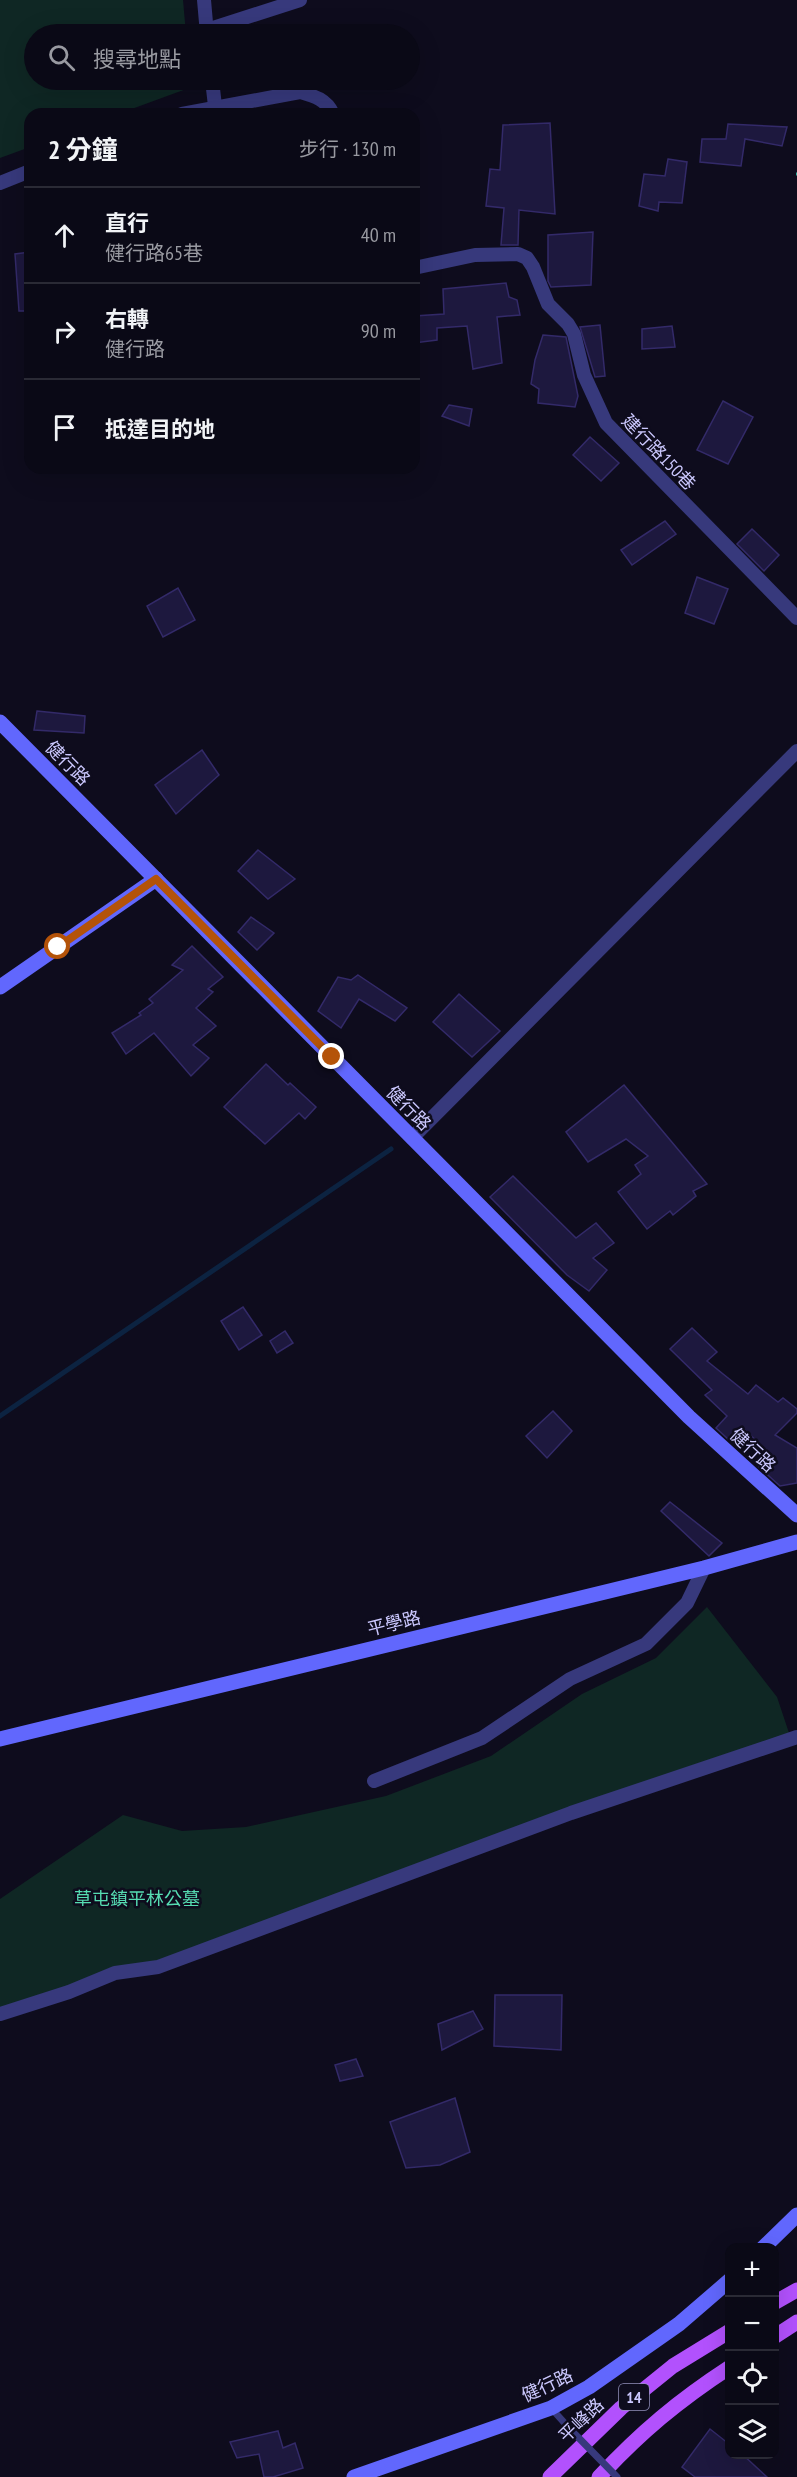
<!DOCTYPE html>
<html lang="zh-TW">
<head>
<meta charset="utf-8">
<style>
  body { margin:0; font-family:"PT Sans Narrow","Noto Sans TC",sans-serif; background:#13121f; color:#f1f3f6 }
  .controls { position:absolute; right:18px; bottom:18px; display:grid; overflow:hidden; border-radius:12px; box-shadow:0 6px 24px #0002 }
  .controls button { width:54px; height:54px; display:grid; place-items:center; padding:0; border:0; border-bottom:2px solid #2a2a35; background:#0a0916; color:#f1f3f6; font:30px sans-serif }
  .stop { position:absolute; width:18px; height:18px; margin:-14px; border:4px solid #b45309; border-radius:50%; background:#fff }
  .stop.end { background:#b45309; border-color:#fff; box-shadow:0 2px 6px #0008 }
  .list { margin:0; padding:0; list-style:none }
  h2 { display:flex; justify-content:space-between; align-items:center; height:78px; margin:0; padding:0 24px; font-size:26px }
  h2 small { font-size:20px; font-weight:400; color:#999aa1 }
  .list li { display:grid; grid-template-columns:39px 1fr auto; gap:18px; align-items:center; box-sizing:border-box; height:96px; padding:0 24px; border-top:2px solid #2a2a35 }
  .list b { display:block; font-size:22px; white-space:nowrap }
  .list p { margin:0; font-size:20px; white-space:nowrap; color:#999aa1 }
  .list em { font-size:20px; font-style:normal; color:#999aa1 }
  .icon { flex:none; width:33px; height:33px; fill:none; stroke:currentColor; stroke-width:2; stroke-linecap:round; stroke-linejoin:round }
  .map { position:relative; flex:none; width:797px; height:2477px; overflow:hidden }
  .search { position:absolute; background:#0a0916; box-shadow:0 6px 24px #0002; left:24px; top:24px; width:396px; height:66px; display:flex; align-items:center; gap:15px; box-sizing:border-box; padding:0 21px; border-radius:33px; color:#999aa1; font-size:22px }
  .panel { position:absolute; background:#0a0916; box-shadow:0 6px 24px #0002; left:24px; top:108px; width:396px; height:366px; border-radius:18px }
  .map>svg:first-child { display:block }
  .green { fill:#0f2724 }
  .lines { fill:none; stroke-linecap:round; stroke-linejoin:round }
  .stream { stroke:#0c2341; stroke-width:5 }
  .building { fill:#1d183e; stroke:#332a69; stroke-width:1.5 }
  .path { stroke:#2ead9d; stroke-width:3; stroke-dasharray:3 4.5; stroke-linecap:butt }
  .lane { stroke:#37397c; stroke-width:7 }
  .street { stroke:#37397c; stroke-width:14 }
  .secondary { stroke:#6167fd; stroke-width:15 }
  .primary { stroke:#b251fd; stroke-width:15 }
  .lane-bridge { stroke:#37397c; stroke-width:7 }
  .route { stroke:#b45309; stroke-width:8 }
  .labels { text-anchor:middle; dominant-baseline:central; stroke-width:5; stroke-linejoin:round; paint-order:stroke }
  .shield { fill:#0e0c1d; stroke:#9290ba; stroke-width:1.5 }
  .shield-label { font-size:16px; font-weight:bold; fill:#cbc8fe }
  .street-label { font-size:18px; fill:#cbc8fe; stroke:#0e0c1d }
  .park-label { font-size:18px; fill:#56dcb2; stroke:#0e0c1d }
</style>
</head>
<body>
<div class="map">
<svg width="797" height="2477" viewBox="0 0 797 2477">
  <rect width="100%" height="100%" fill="#0e0c1d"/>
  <!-- green -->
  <g class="green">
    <path d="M0,0H183L186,34H34V80H189V88L118,114H30V147L0,158Z"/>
    <path d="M707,1607L777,1697L791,1739L330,1901L160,1972L109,1976L0,2014V1899L123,1815L182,1831L246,1827L386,1796L491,1756L582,1694L656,1658Z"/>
  </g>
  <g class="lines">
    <!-- stream -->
    <path class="stream" d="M0,1416L391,1149"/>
  </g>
  <!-- building -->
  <g class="building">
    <path d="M550,123L555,214L519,210L518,245H501L504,208L486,206L490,169L500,170L503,125Z"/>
    <path d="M728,124L787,127L782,146L745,139L741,166L700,162L702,139H726Z"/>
    <path d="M668,159L687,162L682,203L659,202L658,211L639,206L644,174L665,176Z"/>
    <path d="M593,232L591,285L551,287L548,281V235Z"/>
    <path d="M30,252V311H19L15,254Z"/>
    <path d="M506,283L509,297L517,300L520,315L497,317L502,363L473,369L467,326L437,328V340L414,343V316L444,314L443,289Z"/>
    <path d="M600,325L605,376L595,377L580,327Z"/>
    <path d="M672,326L675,347L642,349V329Z"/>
    <path d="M543,335L566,337L578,396L575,407L538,403L539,389L531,384L535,360Z"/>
    <path d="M723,401L753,417L728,464L697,450Z"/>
    <path d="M449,405L472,409L469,426L442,416Z"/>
    <path d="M590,437L619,463L601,481L573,455Z"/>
    <path d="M665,521L676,534L632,565L621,550Z"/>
    <path d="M752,529L779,555L764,571L737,544Z"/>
    <path d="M697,577L728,589L714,624L685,613Z"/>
    <path d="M178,588L195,620L163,637L147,606Z"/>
    <path d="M37,711L85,716L84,733L34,730Z"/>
    <path d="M202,750L219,775L176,814L155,785Z"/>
    <path d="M258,850L295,879L268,899L238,871Z"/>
    <path d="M251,917L274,933L257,950L238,932Z"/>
    <path d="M192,946L223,977L208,989L213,992L196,1008L216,1026L193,1045L209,1058L191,1076L154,1033L126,1054L112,1033L141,1015L139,1013L153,1003L149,999L183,970L172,965Z"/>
    <path d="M358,975L407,1008L395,1021L359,999L341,1028L318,1011L338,977L351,980Z"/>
    <path d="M459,994L500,1031L472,1057L433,1022Z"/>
    <path d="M266,1064L288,1085L290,1083L316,1107L305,1119L299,1113L265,1144L224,1107Z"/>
    <path d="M624,1085L707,1184L693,1191L696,1196L673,1215L670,1211L647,1229L618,1192L641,1174L635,1165L648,1156L626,1139L588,1162L566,1132Z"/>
    <path d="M513,1176L576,1238L596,1223L614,1243L593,1258L607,1270L589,1291L567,1275L490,1197Z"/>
    <path d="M243,1307L262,1335L239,1350L221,1321Z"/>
    <path d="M692,1328L717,1352L707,1361L748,1394L756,1385L778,1402L783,1398L797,1409V1413L775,1435L797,1448V1483L780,1486L759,1467L768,1452L742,1427L728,1439L716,1428L727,1416L705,1395L712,1390L670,1349Z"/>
    <path d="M285,1331L293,1343L277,1353L270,1341Z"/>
    <path d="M553,1411L572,1431L547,1458L526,1436Z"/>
    <path d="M670,1502L722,1543L709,1556L661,1511Z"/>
    <path d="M495,1995H562L561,2050L494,2046Z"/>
    <path d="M473,2011L483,2029L442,2050L438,2024Z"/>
    <path d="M356,2059L363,2076L340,2081L335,2065Z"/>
    <path d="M455,2098L470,2152L440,2165L406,2168L390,2122Z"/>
    <path d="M710,2429L729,2444V2454H742L767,2477H695L682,2467Z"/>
    <path d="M278,2431L283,2448L295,2443L303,2468L273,2477H264L259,2454L237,2458L230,2442Z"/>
  </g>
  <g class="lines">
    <!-- path -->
    <path class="path" d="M796,174H797"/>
    <!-- lane -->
    <path class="lane" d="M551,2408L570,2429"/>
    <!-- street -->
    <g class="street">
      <path d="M204,0L207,34"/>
      <path d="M207,30L300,0"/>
      <path d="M212,80L215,106"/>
      <path d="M182,114L300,92C314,96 326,99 333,114"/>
      <path d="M0,183L30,171"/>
      <path d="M414,268L475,255L518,254L527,258L533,267L548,304L568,324L574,334L584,375L606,423L797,618"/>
      <path d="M412,1138L797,751"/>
      <path d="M374,1781L482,1738L570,1679L646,1644L687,1603L704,1568"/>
      <path d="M0,2014L69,1992L115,1973L158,1967L571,1813L797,1737"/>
    </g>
    <!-- secondary -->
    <g class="secondary">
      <path d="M0,722L689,1417L797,1515"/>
      <path d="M0,987L156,879"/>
      <path d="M0,1739L704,1568L797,1542"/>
      <path d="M763,2248L797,2215"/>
      <path d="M354,2477L551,2408L589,2387L679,2324L730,2280"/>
    </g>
    <!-- primary -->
    <g class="primary">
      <path d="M774,2303L797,2290"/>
      <path d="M774,2337L797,2322"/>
      <path d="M550,2477L621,2408L673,2366L730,2331"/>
      <path d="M599,2477C641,2432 678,2401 730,2367"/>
    </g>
    <!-- lane-bridge -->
    <path class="lane-bridge" d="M570,2429L617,2477"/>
  </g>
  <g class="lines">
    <!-- route -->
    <path class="route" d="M58,947L156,879L332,1057"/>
  </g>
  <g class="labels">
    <!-- shield labels -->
    <rect class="shield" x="619" y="2384" width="30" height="26" rx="4.5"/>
    <g class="shield-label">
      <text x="634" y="2397">14</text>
    </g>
    <!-- street labels -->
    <g class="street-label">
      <text transform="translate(659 452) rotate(46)">建行路150巷</text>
      <text transform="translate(68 763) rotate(45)">健行路</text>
      <text transform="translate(409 1108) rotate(45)">健行路</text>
      <text transform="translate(753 1450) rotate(43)">健行路</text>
      <text transform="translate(394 1623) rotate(-14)">平學路</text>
      <text transform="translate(547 2385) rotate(-25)">健行路</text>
      <text transform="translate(581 2420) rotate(-44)">平峰路</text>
    </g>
    <!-- park labels -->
    <g class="park-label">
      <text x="137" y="1898">草屯鎮平林公墓</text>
    </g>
  </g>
</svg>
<div class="controls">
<button>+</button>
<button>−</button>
<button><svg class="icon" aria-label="locate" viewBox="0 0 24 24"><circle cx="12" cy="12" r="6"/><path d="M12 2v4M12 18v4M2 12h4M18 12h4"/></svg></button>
<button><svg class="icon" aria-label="layers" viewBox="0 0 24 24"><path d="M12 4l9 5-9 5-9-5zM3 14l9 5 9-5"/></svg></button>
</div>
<div class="stop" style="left:58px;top:947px"></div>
<div class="stop end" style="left:332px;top:1057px"></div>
<div class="search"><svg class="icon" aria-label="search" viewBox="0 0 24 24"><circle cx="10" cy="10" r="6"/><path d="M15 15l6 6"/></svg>搜尋地點</div>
<section class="panel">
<h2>2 分鐘<small>步行 · 130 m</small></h2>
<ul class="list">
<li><svg class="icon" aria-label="ahead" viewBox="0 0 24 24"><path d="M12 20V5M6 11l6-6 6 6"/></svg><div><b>直行</b><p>健行路65巷</p></div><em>40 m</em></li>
<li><svg class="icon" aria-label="right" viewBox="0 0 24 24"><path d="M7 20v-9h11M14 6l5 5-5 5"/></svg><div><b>右轉</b><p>健行路</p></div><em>90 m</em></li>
<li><svg class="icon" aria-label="arrive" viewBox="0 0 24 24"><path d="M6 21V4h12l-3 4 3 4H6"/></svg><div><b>抵達目的地</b></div></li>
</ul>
</section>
</div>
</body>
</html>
